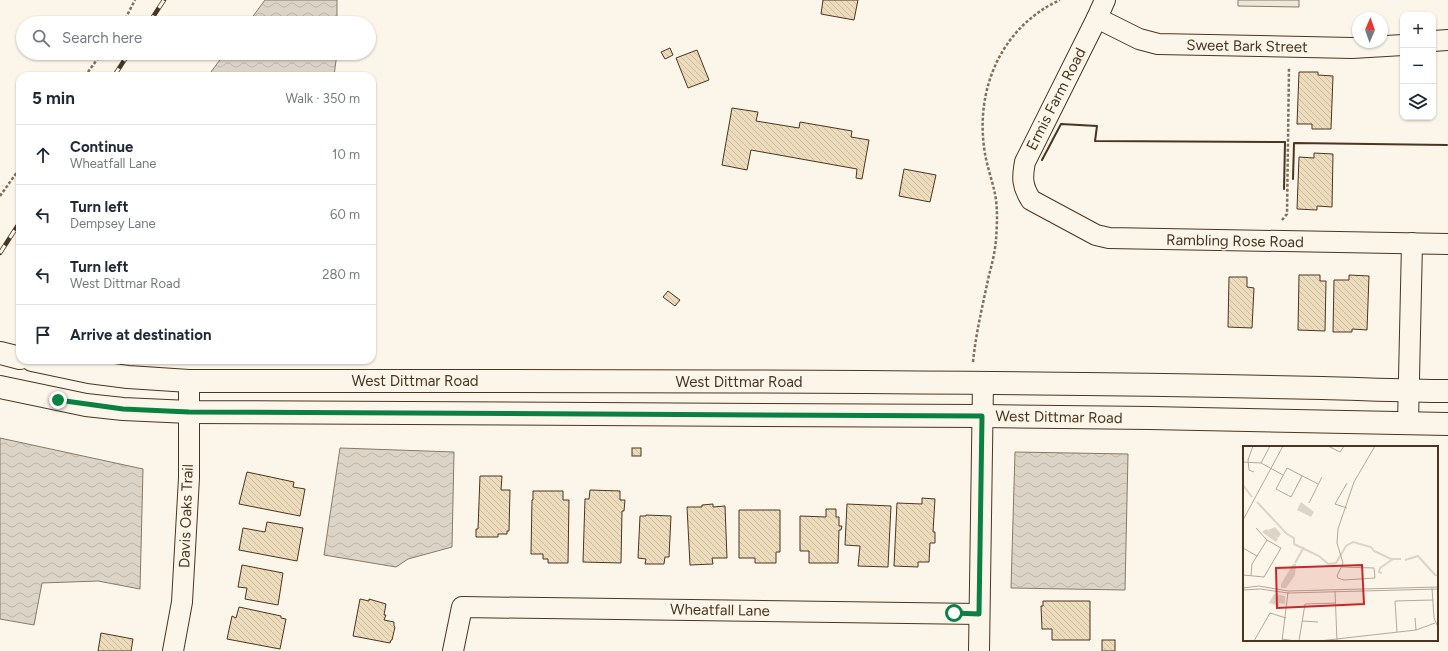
<!DOCTYPE html>
<html lang="en">
<head>
<meta charset="utf-8">
<style>
  body { margin:0; font-family:Figtree,sans-serif; background:#f2f2f3; color:#1f2937 }
  .controls { position:absolute; right:12px; top:12px; display:grid; overflow:hidden; border-radius:8px; box-shadow:0 1px 3px #0004 }
  .controls button { width:36px; height:36px; display:grid; place-items:center; padding:0; border:0; border-bottom:1px solid #e0e1e3; background:#fff; color:#1f2937; font:20px sans-serif }
  .compass { position:absolute; left:1352px; top:12px; width:36px; height:36px; border-radius:50%; background:#fff; box-shadow:0 1px 3px #0004; rotate:2deg }
  .stop { position:absolute; width:12px; height:12px; margin:-9px; border:3px solid #0b8043; border-radius:50%; background:#fff }
  .stop.end { background:#0b8043; border-color:#fff; box-shadow:0 1px 4px #0008 }
  .list { margin:0; padding:0; list-style:none }
  h2 { display:flex; justify-content:space-between; align-items:center; height:52px; margin:0; padding:0 16px; font-size:17px }
  h2 small { font-size:13px; font-weight:400; color:#747a83 }
  .list li { display:grid; grid-template-columns:26px 1fr auto; gap:12px; align-items:center; box-sizing:border-box; height:60px; padding:0 16px; border-top:1px solid #e0e1e3 }
  .list b { display:block; font-size:15px; white-space:nowrap }
  .list p { margin:0; font-size:13px; white-space:nowrap; color:#747a83 }
  .list em { font-size:13px; font-style:normal; color:#747a83 }
  .icon { flex:none; width:22px; height:22px; fill:none; stroke:currentColor; stroke-width:2; stroke-linecap:round; stroke-linejoin:round }
  .map { position:relative; flex:none; width:1448px; height:651px; overflow:hidden }
  .search { position:absolute; background:#fff; box-shadow:0 1px 3px #0004; left:16px; top:16px; width:360px; height:44px; display:flex; align-items:center; gap:10px; box-sizing:border-box; padding:0 14px; border-radius:22px; color:#747a83; font-size:15px }
  .panel { position:absolute; background:#fff; box-shadow:0 1px 3px #0004; left:16px; top:72px; width:360px; height:292px; border-radius:12px }
  .map>svg:first-child { display:block }
  .parking { fill:#ede7d9; stroke:#887966 }
  .water { fill:url(#water-waves); stroke:#887966 }
  .building { fill:url(#building-back-hatch); stroke:#4a3520 }
  .lines { fill:none; stroke-linecap:round; stroke-linejoin:round }
  .street-casing { stroke:#4a3520; stroke-width:22 }
  .secondary-casing { stroke:#4a3520; stroke-width:24 }
  .path { stroke:#7f6f5c; stroke-width:2.5; stroke-dasharray:3 2; stroke-linecap:butt }
  .street { stroke:#fbf6e9; stroke-width:20 }
  .secondary { stroke:#fbf6e9; stroke-width:22 }
  .rail-casing { stroke:#4a3520; stroke-width:4.5 }
  .rail { stroke:#fbf6e9; stroke-width:3; stroke-dasharray:9; stroke-linecap:butt }
  .wall { stroke:#4a3520; stroke-width:2 }
  .route { stroke:#0b8043; stroke-width:5 }
  .labels { text-anchor:middle; dominant-baseline:central; stroke-width:3; stroke-linejoin:round; paint-order:stroke }
  .street-label { font-size:15px; fill:#4a3520; stroke:#fbf6e9 }
  .inset-river { fill:none; stroke:#dcd4c6; stroke-width:2 }
  .inset-road { fill:none; stroke:#b4a999; stroke-width:1 }
  .view { fill:#c62828; fill-opacity:0.15; stroke:#c62828; stroke-width:2 }
  .inset-edge { fill:none; stroke:#4a3520; stroke-width:2 }
</style>
</head>
<body>
<div class="map">
<svg width="1448" height="651" viewBox="0 0 1448 651">
  <defs>
    <pattern id="water-waves" width="16" height="10" patternUnits="userSpaceOnUse"><rect width="16" height="10" fill="#dcd4c6"/><path d="M0 5q4-4 8 0t8 0" fill="none" stroke="#beb7aa"/></pattern>
    <pattern id="building-back-hatch" width="6" height="6" patternUnits="userSpaceOnUse"><rect width="6" height="6" fill="#ecdcbc"/><path d="M-1 5l2 2M0 0l6 6M5-1l2 2" fill="none" stroke="#ccbda1"/></pattern>
  </defs>
  <rect width="100%" height="100%" fill="#fbf6e9"/>
  <!-- parking -->
  <path class="parking" d="M1238,0H1299V7L1238,6Z"/>
  <!-- water -->
  <g class="water">
    <path d="M265,0H337V23H248Z"/>
    <path d="M225,53H337L334,76H208Z"/>
    <path d="M0,438L143,469L140,589L98,581L42,583L34,625L0,619Z"/>
    <path d="M340,448L454,452L452,547L408,559L396,567L324,555Z"/>
    <path d="M1015,452L1128,454L1125,590L1011,588Z"/>
  </g>
  <!-- building -->
  <g class="building">
    <path d="M823,0H858L854,20L821,14Z"/>
    <path d="M670,48L673,55L665,59L661,52Z"/>
    <path d="M697,50L709,80L688,88L676,58Z"/>
    <path d="M1299,72H1318V75L1333,76L1331,129H1312V124H1297Z"/>
    <path d="M732,108L758,112L756,121L799,128L800,122L852,131L851,137L869,140L862,179L856,178L857,169L751,150L747,170L722,165Z"/>
    <path d="M1314,153L1333,154L1332,207L1317,206V210L1297,209L1299,157L1314,158Z"/>
    <path d="M904,169L936,175L930,202L899,196Z"/>
    <path d="M1299,275H1320V281H1326L1325,331L1298,330Z"/>
    <path d="M1349,275L1369,276L1367,330L1352,329V332H1333L1334,280H1349Z"/>
    <path d="M1229,277H1247V287L1254,288L1252,328L1228,327Z"/>
    <path d="M668,291L680,300L675,306L663,297Z"/>
    <rect x="632" y="448" width="9" height="8"/>
    <path d="M247,472L294,482L293,487L305,489L300,516L239,504Z"/>
    <path d="M480,476H502L501,490H510L509,531H507V534H498V537H476V529H478Z"/>
    <path d="M590,490L620,491V500H625L624,511H622L621,563L583,562L585,499H589Z"/>
    <path d="M533,491H563V500H569L568,563H548V559H543V554H531L532,500H533Z"/>
    <path d="M922,498L935,499L933,532H935V543H930L929,562H918V567L894,566L897,503L922,504Z"/>
    <path d="M713,504V507L725,506L727,558H712L713,564L690,565L687,507H702V505Z"/>
    <path d="M847,504L891,506L888,567L858,566L860,546L845,545Z"/>
    <path d="M826,509H836V517H839V526H842L841,530H839L838,563H809V551H800V516L826,517Z"/>
    <path d="M739,510H780V552H776V563H755V558H739Z"/>
    <path d="M646,515L671,516L669,557H665L664,564H645L646,559L638,558L640,516H646Z"/>
    <path d="M267,522L303,528L297,561L239,550L243,528L265,532Z"/>
    <path d="M242,565L283,573L278,605L245,599L247,588L238,587Z"/>
    <path d="M360,599L369,601V599L386,604L384,615H386L384,620L394,622V626L395,627L392,640H391L390,643L353,636Z"/>
    <path d="M1043,601H1090V640H1052V629H1042L1041,606H1043Z"/>
    <path d="M239,607L281,616V618L286,619L280,649L227,639L232,616L236,618Z"/>
    <path d="M101,633L133,639L131,651H98Z"/>
    <rect x="1102" y="640" width="13" height="11"/>
  </g>
  <g class="lines">
    <!-- street casing -->
    <g class="street-casing">
      <g id="street">
        <path d="M1105,0L1097,18L1025,162C1022,178 1022,186 1031,200L1096,235L1109,238L1448,244"/>
        <path d="M1097,18L1139,39L1158,44L1352,48L1403,45"/>
        <path d="M1433,41L1448,40"/>
        <path d="M1408,423L1412,243"/>
        <path d="M173,651L182,602L189,478V381"/>
        <path d="M453,651L462,607L979,614"/>
        <path d="M979,651L983,383"/>
      </g>
    </g>
    <!-- secondary casing -->
    <g class="secondary-casing">
      <g id="secondary">
        <path d="M0,353L20,358"/>
        <path d="M32,360L89,372L128,377L189,381C567,381 944,380 1322,388C1364,389 1406,391 1448,391"/>
        <path d="M0,387L86,405L123,409L189,412L983,416L1150,418L1448,424"/>
      </g>
    </g>
    <!-- path -->
    <g class="path">
      <path d="M123,23L135,0"/>
      <path d="M85,76L102,53"/>
      <path d="M0,196L20,168"/>
      <path d="M1282,220L1287,214L1289,68"/>
      <path d="M973,362C976,332 983,304 989,275C992,264 995,252 996,240C997,225 998,209 995,194C992,179 986,164 984,147C976,86 1003,26 1060,0"/>
    </g>
    <!-- street -->
    <use href="#street" class="street"/>
    <!-- secondary -->
    <use href="#secondary" class="secondary"/>
    <!-- rail casing -->
    <g class="rail-casing">
      <g id="rail">
        <path d="M149,23L164,0"/>
        <path d="M114,76L129,53"/>
        <path d="M0,253L20,222"/>
      </g>
    </g>
    <!-- rail -->
    <use href="#rail" class="rail"/>
    <!-- wall -->
    <g class="wall">
      <path d="M1042,160L1061,124L1097,126L1095,141L1285,142L1284,189"/>
      <path d="M1293,179L1294,143L1447,145"/>
    </g>
  </g>
  <g class="lines">
    <!-- route -->
    <path class="route" d="M58,400L123,409L189,412L982,416L979,614L954,613"/>
  </g>
  <g class="labels">
    <!-- street labels -->
    <g class="street-label">
      <text transform="translate(1247 46) rotate(1)">Sweet Bark Street</text>
      <text transform="translate(1056 99) rotate(-63)">Ermis Farm Road</text>
      <text transform="translate(1235 241) rotate(1)">Rambling Rose Road</text>
      <text x="415" y="381">West Dittmar Road</text>
      <text x="739" y="382">West Dittmar Road</text>
      <text transform="translate(1059 417) rotate(1)">West Dittmar Road</text>
      <text transform="translate(186 516) rotate(-88)">Davis Oaks Trail</text>
      <text transform="translate(720 610) rotate(1)">Wheatfall Lane</text>
    </g>
  </g>
  <!-- overview -->
  <g transform="translate(1243 446)">
    <rect width="195" height="195" fill="#fbf6e9"/>
    <path d="M58,56L71,66L68,71L54,64ZM32,81L38,88L35,92L31,89L35,93L33,96L19,86L23,83L31,89L25,84ZM50,118H53L52,129L43,142H38V138ZM31,148L42,150V158L36,157V160L26,157Z" fill="#dcd4c6"/>
    <path class="inset-river" d="M0,39L9,51M14,56L44,88L51,92V98L76,110L85,118L93,117L103,100L110,96L128,101L131,105L148,113H158M162,114L175,110L192,129H195M52,117L61,101M139,127L136,126L137,122L150,113"/>
    <path class="inset-road" d="M10,0L5,14L6,24L11,26M85,0L97,6L101,0M0,16L18,17L40,29M18,17L27,0M59,30L48,51L33,43L44,22L75,38M104,37L92,58L104,62M66,57L79,31M0,74L40,0M0,102L14,110M98,121L131,122L132,132L101,134L95,132L94,130L100,117L94,97L95,83L111,36L132,0M0,129L21,131L38,102L24,94L13,82M8,130L9,118L24,94M0,142L16,140L45,145L195,141M189,142L191,172L195,181M0,144L17,143L45,147L195,143M92,145L94,195M172,172L173,184M59,175L75,176M154,186L152,155L190,154M39,193L52,195M11,195L27,167L43,172M39,195L45,146M56,195L62,158L93,157M76,195L173,184L192,177"/>
    <path class="view" d="M119,119L121,158L34,162L33,122Z"/>
    <rect width="195" height="195" class="inset-edge"/>
  </g>
</svg>
<div class="controls">
<button>+</button>
<button>−</button>
<button><svg class="icon" aria-label="layers" viewBox="0 0 24 24"><path d="M12 4l9 5-9 5-9-5zM3 14l9 5 9-5"/></svg></button>
</div>
<svg class="compass" viewBox="-18 -18 36 36"><path d="M0-13l5 13h-10z" fill="#e53935"/><path d="M0 13l5-13h-10z" fill="#747a83"/></svg>
<div class="stop" style="left:954px;top:613px"></div>
<div class="stop end" style="left:58px;top:400px"></div>
<div class="search"><svg class="icon" aria-label="search" viewBox="0 0 24 24"><circle cx="10" cy="10" r="6"/><path d="M15 15l6 6"/></svg>Search here</div>
<section class="panel">
<h2>5 min<small>Walk · 350 m</small></h2>
<ul class="list">
<li><svg class="icon" aria-label="ahead" viewBox="0 0 24 24"><path d="M12 20V5M6 11l6-6 6 6"/></svg><div><b>Continue</b><p>Wheatfall Lane</p></div><em>10 m</em></li>
<li><svg class="icon" aria-label="left" viewBox="0 0 24 24"><path d="M17 20v-9H6M10 6l-5 5 5 5"/></svg><div><b>Turn left</b><p>Dempsey Lane</p></div><em>60 m</em></li>
<li><svg class="icon" aria-label="left" viewBox="0 0 24 24"><path d="M17 20v-9H6M10 6l-5 5 5 5"/></svg><div><b>Turn left</b><p>West Dittmar Road</p></div><em>280 m</em></li>
<li><svg class="icon" aria-label="arrive" viewBox="0 0 24 24"><path d="M6 21V4h12l-3 4 3 4H6"/></svg><div><b>Arrive at destination</b></div></li>
</ul>
</section>
</div>
</body>
</html>
